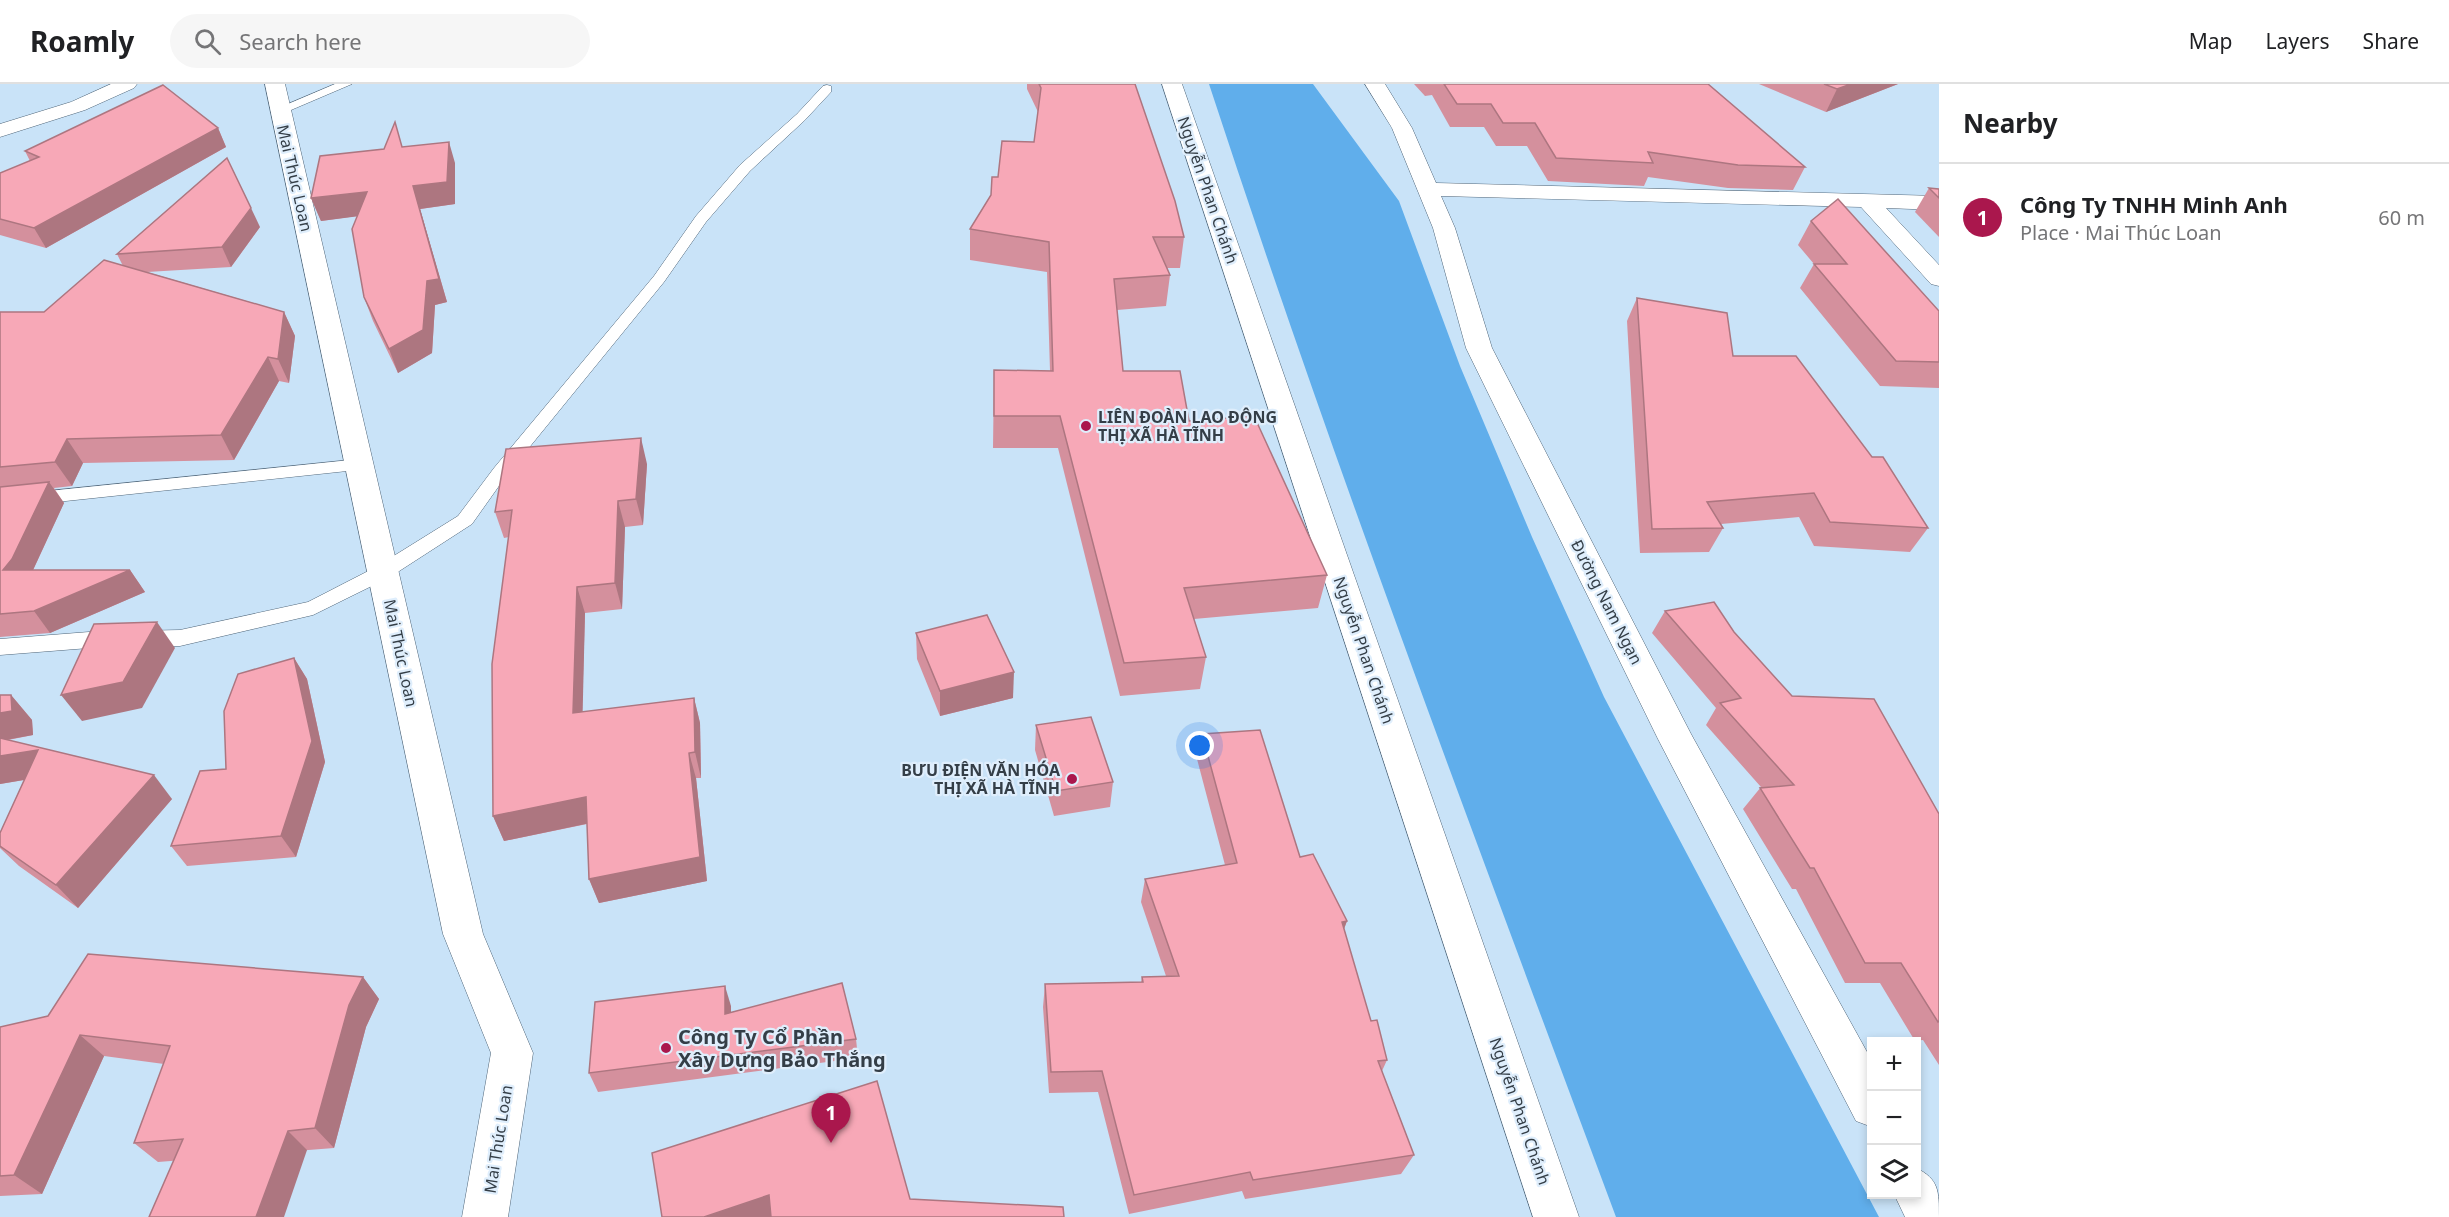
<!DOCTYPE html>
<html lang="en">
<head>
<meta charset="utf-8">
<style>
  body { margin:0; font-family:"Noto Sans",sans-serif; background:#f6f6f6; color:#202124 }
  .controls { position:absolute; right:18px; bottom:18px; display:grid; overflow:hidden; border-radius:0px; box-shadow:0 3px 9px #0003 }
  .controls button { width:54px; height:54px; display:grid; place-items:center; padding:0; border:0; border-bottom:2px solid #e0e0e0; background:#fff; color:#202124; font:30px sans-serif }
  .you { position:absolute; left:1200px; top:662px; width:21px; height:21px; margin:-15px; border:4px solid #fff; border-radius:50%; background:#1a73e8; box-shadow:0 0 0 9px #1a73e833 }
  .badge { display:grid; place-items:center; width:39px; height:39px; border-radius:50%; background:#aa174d; color:#fff; font-size:20px; font-weight:700 }
  .pin { position:absolute; translate:-50% -50px; filter:drop-shadow(0 2px 3px #0008) }
  .pin::after { content:''; position:absolute; top:32px; width:21px; height:18px; background:inherit; clip-path:polygon(0 0,100% 0,50% 100%) }
  .list { margin:0; padding:0; list-style:none }
  h2 { display:flex; justify-content:space-between; align-items:center; height:78px; margin:0; padding:0 24px; font-size:26px }
  h2 small { font-size:20px; font-weight:400; color:#757577 }
  .list li { display:grid; grid-template-columns:39px 1fr auto; gap:18px; align-items:center; box-sizing:border-box; height:108px; padding:0 24px; border-top:2px solid #e0e0e0 }
  .list b { display:block; font-size:22px; white-space:nowrap }
  .list p { margin:0; font-size:20px; white-space:nowrap; color:#757577 }
  .list em { font-size:20px; font-style:normal; color:#757577 }
  .icon { flex:none; width:33px; height:33px; fill:none; stroke:currentColor; stroke-width:2; stroke-linecap:round; stroke-linejoin:round }
  .map { position:relative; flex:none; width:1939px; height:1133px; overflow:hidden }
  header { display:flex; align-items:center; gap:36px; box-sizing:border-box; height:84px; padding:0 30px; background:#fff; border-bottom:2px solid #e0e0e0 }
  header strong { font-size:28px }
  nav { display:flex; gap:33px; margin-inline-start:auto; font-size:21px }
  .search { width:420px; height:54px; background:#f6f6f6; display:flex; align-items:center; gap:15px; box-sizing:border-box; padding:0 21px; border-radius:33px; color:#757577; font-size:22px }
  main { display:flex }
  aside { flex:1; background:#fff }
  .map>svg:first-child { display:block }
  .water { fill:#60aeeb }
  .lines { fill:none; stroke-linecap:round; stroke-linejoin:round }
  .lane-casing { stroke:#4f6578; stroke-width:1 }
  .street-casing { stroke:#4f6578; stroke-width:1 }
  .secondary-casing { stroke:#4f6578; stroke-width:1 }
  .lane { fill:#fff; fill-rule:evenodd }
  .street { fill:#fff; fill-rule:evenodd }
  .secondary { fill:#fff; fill-rule:evenodd }
  .wall { fill:#d4909d }
  .shaded-wall { fill:#ad7680 }
  .building { fill:#f7a8b7; stroke:#ad7680; stroke-width:1.5 }
  .poi-dot { fill:#aa174d; stroke:#dfeefc; stroke-width:2 }
  .labels { text-anchor:middle; dominant-baseline:central; stroke-width:4.5; stroke-linejoin:round; paint-order:stroke }
  .street-label { font-size:16px; fill:#343e47; stroke:#dfeefc }
  .poi-label { font-size:16px; font-weight:bold; fill:#343e47; stroke:#dfeefc; text-anchor:start }
  .near-poi-label { font-size:20px; font-weight:bold; fill:#343e47; stroke:#dfeefc; text-anchor:start }
</style>
</head>
<body>
<header>
<strong>Roamly</strong>
<div class="search"><svg class="icon" aria-label="search" viewBox="0 0 24 24"><circle cx="10" cy="10" r="6"/><path d="M15 15l6 6"/></svg>Search here</div>
<nav><a>Map</a><a>Layers</a><a>Share</a></nav>
</header>
<main>
<div class="map">
<svg width="1939" height="1133" viewBox="0 0 1939 1133">
  <rect width="100%" height="100%" fill="#c9e3f8"/>
  <!-- water -->
  <path class="water" d="M1209,0H1313L1399,117L1460,282L1532,453L1604,613L1879,1133H1616C1476,757 1334,382 1209,0Z"/>
  <g class="lines">
    <!-- lane casing -->
    <g class="lane-casing">
      <g id="lane">
        <path d="M335,0H352L284,29L280,30L274,26Z"/>
        <path d="M827,1L831,2V8L805,36L750,87L706,138L664,198L506,392L472,440L390,493L313,531L180,562L89,564L0,571V555L89,548L180,546L308,518L376,483L458,432L494,384L654,192L696,132L740,81L797,30L823,2Z"/>
        <path d="M360,375L366,377L369,381L366,385L0,424V412Z"/>
      </g>
    </g>
    <!-- street casing -->
    <g class="street-casing">
      <g id="street">
        <path d="M111,0H137L134,4L85,26L0,53V40L71,18Z"/>
        <path d="M1162,0H1182L1579,1133H1533Z"/>
        <path d="M1365,0H1385L1412,44L1436,99L1939,112V126L1886,124L1939,181V202L1931,200L1861,123L1441,112L1455,144L1492,264L1691,650L1872,977V1043L1856,1037L1658,655L1466,264L1433,144L1392,44Z"/>
        <path d="M1916,1084C1939,1095 1939,1107 1939,1133H1905L1894,1110H1916Z"/>
      </g>
    </g>
    <!-- secondary casing -->
    <g class="secondary-casing">
      <path id="secondary" d="M265,0H285L483,850L533,969L508,1133H462L491,969L443,850Z"/>
    </g>
    <!-- lane -->
    <use href="#lane" class="lane"/>
    <!-- street -->
    <use href="#street" class="street"/>
    <!-- secondary -->
    <use href="#secondary" class="secondary"/>
  </g>
  <!-- wall -->
  <g class="wall">
    <path d="M1027,0H1135L1184,153L1180,184H1167L1170,191L1166,222L1117,226L1123,287L1189,337L1327,491L1318,524L1194,535L1206,573L1200,605L1120,612L1058,364H993L994,286L1050,287L1047,188L970,176V145L991,111L998,93L1034,58L1038,28L1027,5Z"/>
    <path d="M1414,0H1708L1805,83L1793,106L1728,104L1648,93L1644,102L1548,97L1527,62H1496L1484,43H1450L1432,11L1425,12Z"/>
    <path d="M1759,0H1898L1826,28Z"/>
    <path d="M218,44L226,63L46,164L0,151V89L30,77L25,67Z"/>
    <path d="M403,63L455,79V120L420,125L447,218L435,221L432,269L398,289L373,237L364,213L357,132L321,137L311,114Z"/>
    <path d="M1929,104L1939,105V153L1915,128Z"/>
    <path d="M1811,137L1939,227V304L1880,302L1800,204L1814,180L1798,161Z"/>
    <path d="M260,143L231,183L147,188L284,228L295,252L289,299L279,297L234,376L83,379L72,402L54,404L64,419L33,486H130L145,508L50,549L0,553V228H44L123,182L117,170Z"/>
    <path d="M1637,214L1733,272L1872,373L1928,444L1910,468L1814,462L1799,433L1721,440L1723,444L1709,468L1640,469L1627,237Z"/>
    <path d="M647,380L643,441L625,443L622,525L585,529L582,628L694,614L700,639L701,694H696L707,797L599,819L589,795L587,740L504,757L493,732L509,453L504,454L495,428Z"/>
    <path d="M1665,527L1734,548L1792,612L1939,730V981L1923,956L1915,957L1880,899H1845L1796,805H1792L1743,725L1761,703L1706,641L1716,624L1652,549Z"/>
    <path d="M916,549L1013,614L940,632L917,575Z"/>
    <path d="M294,574L307,595L325,678L296,773L187,782L171,762L226,685Z"/>
    <path d="M11,611L32,636L33,651L8,656L172,715L78,824L19,782L0,764V749L24,696L0,700Z"/>
    <path d="M1036,641L1113,698L1110,723L1054,732L1035,666Z"/>
    <path d="M1202,650L1300,773L1347,837L1344,845L1371,937L1387,976L1382,987L1414,1071L1401,1090L1245,1115L1242,1107L1129,1130L1098,1008L1049,1009L1043,923L1045,900L1141,898L1142,893L1166,892L1141,818L1145,795L1225,781L1197,675Z"/>
    <path d="M363,893L379,915L366,943L334,1064L158,1078L134,1059L164,980L104,972L42,1110L0,1112V943Z"/>
    <path d="M731,922V928L856,955L858,974L598,1008L589,989Z"/>
  </g>
  <!-- shaded-wall -->
  <g class="shaded-wall">
    <path d="M1851,0H1898L1826,28L1837,5Z"/>
    <path d="M218,44L226,63L46,164L34,144Z"/>
    <path d="M449,58L455,79V120L420,125L447,218L435,221L432,269L398,289L389,265L427,197L413,102Z"/>
    <path d="M367,108L375,130L321,137L311,114Z"/>
    <path d="M251,124L260,143L231,183L222,163Z"/>
    <path d="M284,228L295,252L289,299L278,275Z"/>
    <path d="M268,273L279,297L234,376L221,351Z"/>
    <path d="M641,354L647,380L643,441L636,415Z"/>
    <path d="M67,355L83,379L72,402L55,378Z"/>
    <path d="M49,398L64,419L28,497L3,486Z"/>
    <path d="M618,417L625,443L622,525L615,499Z"/>
    <path d="M130,486L145,508L50,549L34,527Z"/>
    <path d="M577,503L585,529L582,654L573,629Z"/>
    <path d="M157,538L175,564L142,624L82,637L61,611Z"/>
    <path d="M294,574L307,595L325,678L296,773L281,752Z"/>
    <path d="M1014,588L1013,614L940,632V607Z"/>
    <path d="M11,611L32,636L33,651L0,657V629Z"/>
    <path d="M694,614L700,639L701,694L695,668Z"/>
    <path d="M38,666L59,690L0,700V672Z"/>
    <path d="M689,669L696,694L707,797L599,819L589,795Z"/>
    <path d="M154,691L172,715L78,824L56,801Z"/>
    <path d="M586,713L595,738L504,757L493,732Z"/>
    <path d="M1347,837L1338,860L1342,838Z"/>
    <path d="M363,893L379,915L366,943L334,1064L315,1044L349,921Z"/>
    <path d="M725,902L731,922V949L725,930Z"/>
    <path d="M80,951L104,972L42,1110L14,1091Z"/>
    <path d="M288,1047L307,1066L284,1133H256Z"/>
    <path d="M769,1111L776,1133H704Z"/>
  </g>
  <!-- building -->
  <g class="building">
    <path d="M1039,0H1135L1175,117L1184,153H1153L1170,191L1114,195L1123,287H1180L1189,337L1254,332L1327,491L1184,504L1206,573L1124,579L1060,332H994V286L1053,287L1049,158L970,145L991,111L992,93H998L1002,57L1034,58L1041,4Z"/>
    <path d="M1444,0H1708L1805,83L1738,81L1648,68L1653,79L1556,74L1535,39H1503L1491,20H1457Z"/>
    <path d="M1824,0H1851L1837,5Z"/>
    <path d="M163,1L218,44L34,144L0,135V89L39,73L25,67Z"/>
    <path d="M395,38L402,63L449,58L447,98L413,102L439,195L427,197L423,246L389,265L364,213L352,145L367,108L311,114L320,72L384,65Z"/>
    <path d="M227,74L251,124L222,163L117,170Z"/>
    <path d="M1929,104L1939,105V114Z"/>
    <path d="M1838,115L1939,227V278L1896,277L1814,180H1847L1811,137Z"/>
    <path d="M104,176L284,228L278,275L268,273L221,351L67,355L55,378L0,383V228H44Z"/>
    <path d="M1637,214L1727,229L1733,272H1796L1872,373H1883L1928,444L1830,438L1814,409L1707,418L1723,444L1652,445Z"/>
    <path d="M641,354L636,415L618,417L615,499L577,503L573,629L694,614L695,668L689,669L700,773L589,795L586,713L493,732L492,580L512,426L495,428L506,365Z"/>
    <path d="M49,398L12,475L3,486H130L34,527L0,530V403Z"/>
    <path d="M1714,518L1734,548L1792,612L1874,615L1939,730V937L1938,938L1901,879H1865L1814,784H1810L1760,704L1794,701L1720,619L1741,614L1665,527Z"/>
    <path d="M987,531L1014,588L940,607L916,549Z"/>
    <path d="M157,538L123,598L61,611L94,540Z"/>
    <path d="M294,574L312,657L281,752L171,762L200,687L226,685L224,627L238,590Z"/>
    <path d="M0,611H11L12,627L0,629Z"/>
    <path d="M1091,633L1113,698L1056,707L1036,641Z"/>
    <path d="M1260,646L1300,773L1313,770L1347,837L1342,838L1371,937L1377,936L1387,976L1378,977L1414,1071L1253,1096L1250,1088L1134,1111L1102,987L1051,988L1045,900L1143,898L1142,893L1179,892L1145,795L1237,779L1202,650Z"/>
    <path d="M0,654L154,691L56,801L0,762V749L38,666L0,672Z"/>
    <path d="M88,870L363,893L349,921L315,1044L288,1047L256,1133H149L183,1055L134,1059L170,962L80,951L14,1091L0,1092V943L48,932Z"/>
    <path d="M842,899L856,955L589,989L595,918L725,902V930Z"/>
    <path d="M877,997L910,1115L1063,1123L1064,1133H771L769,1111L704,1133H662L652,1069Z"/>
  </g>
  <!-- markers -->
  <g class="poi-dot">
    <circle cx="1086" cy="342" r="6"/>
    <circle cx="1072" cy="695" r="6"/>
    <circle cx="666" cy="964" r="6"/>
  </g>
  <g class="labels">
    <!-- street labels -->
    <g class="street-label">
      <text transform="translate(295 94) rotate(77)">Mai Thúc Loan</text>
      <text transform="translate(1208 106) rotate(71)">Nguyễn Phan Chánh</text>
      <text transform="translate(1607 518) rotate(63)">Đường Nam Ngạn</text>
      <text transform="translate(1364 566) rotate(71)">Nguyễn Phan Chánh</text>
      <text transform="translate(401 569) rotate(78)">Mai Thúc Loan</text>
      <text transform="translate(1520 1027) rotate(71)">Nguyễn Phan Chánh</text>
      <text transform="translate(498 1055) rotate(-81)">Mai Thúc Loan</text>
    </g>
    <!-- poi labels -->
    <g class="poi-label">
      <text x="1098" y="333">LIÊN ĐOÀN LAO ĐỘNG<tspan x="1098" dy="18">THỊ XÃ HÀ TĨNH</tspan></text>
      <text x="1060" y="686" text-anchor="end">BƯU ĐIỆN VĂN HÓA<tspan x="1060" dy="18">THỊ XÃ HÀ TĨNH</tspan></text>
    </g>
    <!-- near-poi labels -->
    <g class="near-poi-label">
      <text x="678" y="952">Công Ty Cổ Phần<tspan x="678" dy="23">Xây Dựng Bảo Thắng</tspan></text>
    </g>
  </g>
</svg>
<div class="controls">
<button>+</button>
<button>−</button>
<button><svg class="icon" aria-label="layers" viewBox="0 0 24 24"><path d="M12 4l9 5-9 5-9-5zM3 14l9 5 9-5"/></svg></button>
</div>
<div class="you"></div>
<div class="pin badge" style="left:831px;top:1059px">1</div>
</div>
<aside>
<h2>Nearby<small></small></h2>
<ul class="list">
<li><span class="badge">1</span><div><b>Công Ty TNHH Minh Anh</b><p>Place · Mai Thúc Loan</p></div><em>60 m</em></li>
</ul>
</aside>
</main>
</body>
</html>
